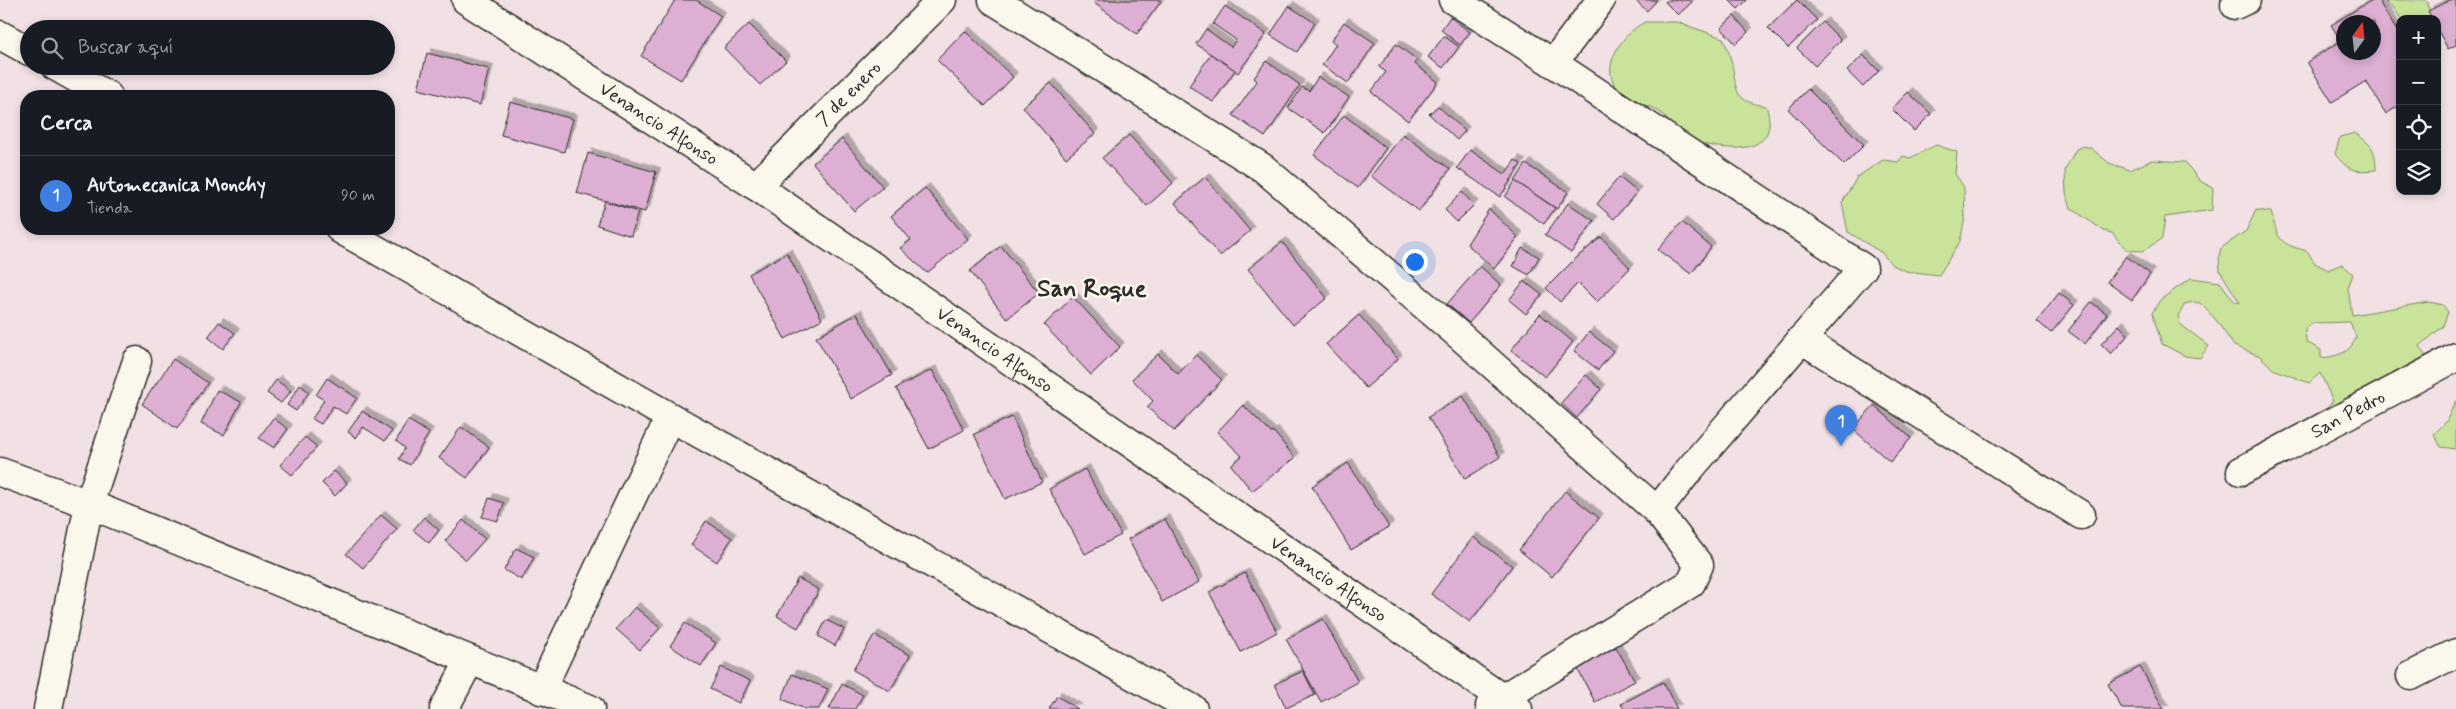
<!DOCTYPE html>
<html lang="es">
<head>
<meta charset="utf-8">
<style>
  body { margin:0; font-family:Mynerve,sans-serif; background:#242831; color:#f1f3f6 }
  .controls { position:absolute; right:15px; top:15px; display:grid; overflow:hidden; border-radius:10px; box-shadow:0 2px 8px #0003 }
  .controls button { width:45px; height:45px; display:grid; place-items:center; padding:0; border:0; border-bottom:1px solid #363941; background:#171b24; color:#f1f3f6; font:25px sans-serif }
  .compass { position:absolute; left:2336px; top:15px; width:45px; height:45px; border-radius:50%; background:#171b24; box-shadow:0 2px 8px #0003; rotate:15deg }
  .you { position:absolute; left:1414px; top:261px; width:18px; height:18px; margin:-12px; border:4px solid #fff; border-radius:50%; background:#1a73e8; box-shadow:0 0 0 8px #1a73e833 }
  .badge { display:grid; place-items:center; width:32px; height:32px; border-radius:50%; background:#d1495b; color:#fff; font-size:16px; font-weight:700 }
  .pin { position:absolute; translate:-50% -41px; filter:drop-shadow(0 1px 2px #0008) }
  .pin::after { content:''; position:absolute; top:26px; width:18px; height:15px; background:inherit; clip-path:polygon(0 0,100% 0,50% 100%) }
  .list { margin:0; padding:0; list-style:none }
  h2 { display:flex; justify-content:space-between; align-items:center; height:65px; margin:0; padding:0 20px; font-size:21px }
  h2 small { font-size:16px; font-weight:400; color:#9ea1a6 }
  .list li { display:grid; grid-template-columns:32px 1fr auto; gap:15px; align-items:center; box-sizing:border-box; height:80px; padding:0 20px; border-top:1px solid #363941 }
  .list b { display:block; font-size:19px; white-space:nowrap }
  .list p { margin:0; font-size:16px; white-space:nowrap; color:#9ea1a6 }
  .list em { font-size:16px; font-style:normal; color:#9ea1a6 }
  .icon { flex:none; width:28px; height:28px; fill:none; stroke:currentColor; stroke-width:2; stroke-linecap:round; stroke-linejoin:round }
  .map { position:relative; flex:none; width:2456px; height:709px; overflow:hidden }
  .search { position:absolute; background:#171b24; box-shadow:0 2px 8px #0003; left:20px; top:20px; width:375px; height:55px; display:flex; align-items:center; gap:12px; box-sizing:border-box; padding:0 18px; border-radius:28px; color:#9ea1a6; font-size:19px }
  .panel { position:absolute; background:#171b24; box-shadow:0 2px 8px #0003; left:20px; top:90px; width:375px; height:145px; border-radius:20px }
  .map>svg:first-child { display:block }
  .green { fill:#c9e49a; stroke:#7a8862; fill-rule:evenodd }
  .building { fill:#dcafd3; stroke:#2b2b2b; fill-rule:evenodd; filter:url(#shadow) }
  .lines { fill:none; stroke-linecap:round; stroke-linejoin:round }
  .minor-casing { stroke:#2b2b2b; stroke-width:31 }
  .minor { stroke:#fbf7ec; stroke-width:28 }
  .labels { text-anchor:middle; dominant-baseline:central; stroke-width:5; stroke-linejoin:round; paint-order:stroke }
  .street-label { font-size:19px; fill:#2b2b2b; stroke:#fbf7ec }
  .district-label { font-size:24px; font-weight:bold; fill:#2b2b2b; stroke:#fbf7ec }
</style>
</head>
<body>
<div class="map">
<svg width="2456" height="709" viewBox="0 0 2456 709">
  <defs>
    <filter id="shadow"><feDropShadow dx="4.5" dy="-4.5" stdDeviation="0" flood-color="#0004"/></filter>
  </defs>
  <rect width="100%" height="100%" fill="#f2e1e4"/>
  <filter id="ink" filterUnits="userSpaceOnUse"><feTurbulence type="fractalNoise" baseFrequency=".02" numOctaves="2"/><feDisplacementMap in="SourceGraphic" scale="10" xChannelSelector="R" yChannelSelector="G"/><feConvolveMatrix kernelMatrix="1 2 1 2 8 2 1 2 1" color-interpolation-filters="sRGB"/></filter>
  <g filter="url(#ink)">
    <!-- green -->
    <g class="green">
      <path d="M2383,0H2425L2428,3L2431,17L2401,19L2393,7Z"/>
      <path d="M1645,22H1677L1723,38C1726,45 1729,52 1731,60C1738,88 1730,101 1766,106C1785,162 1712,151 1682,136C1672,130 1668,117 1658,111C1649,105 1637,103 1627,97C1593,76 1619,35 1645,22Z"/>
      <path d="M2355,133C2372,145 2376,149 2376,170C2355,172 2348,171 2335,154L2340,137Z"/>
      <path d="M1936,145L1957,152L1955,174L1964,187L1965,218L1960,241L1939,275L1906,271L1892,265L1882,253L1848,232L1842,203L1857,177L1883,160L1898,162L1903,156L1910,158Z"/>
      <path d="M2083,146L2091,148L2109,163L2130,170L2152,160L2185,162L2200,181L2213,188L2212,210L2165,217L2162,239L2143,251L2127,250L2112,233L2104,231L2071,208L2066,193L2065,170L2076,149Z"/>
      <path d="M2256,210L2271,212C2279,240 2277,243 2307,251L2315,263L2328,270L2342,264L2353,274L2348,288L2352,315L2429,302L2443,305L2448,312L2443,326L2420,346L2427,359L2324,412L2333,401L2320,373L2309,383L2273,369L2260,356L2234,346L2216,320L2200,303L2193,302L2185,304L2178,316L2180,324L2209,346L2200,358L2185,356L2162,344L2152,313L2160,300L2191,278L2220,282L2234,301L2240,303L2220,271L2219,256L2221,248L2246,231ZM2350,322L2356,337C2350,354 2337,356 2321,358V350L2306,342L2305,328L2312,323Z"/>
      <path d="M2456,400V449L2441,447L2434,434L2446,422Z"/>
    </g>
    <!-- building -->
    <g class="building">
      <path d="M675,0H696L721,16L681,80L641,56Z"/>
      <path d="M1096,0H1159L1161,1L1137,34L1094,3Z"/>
      <path d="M1635,0H1657L1647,11Z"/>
      <path d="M1668,0H1690L1692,2L1678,15L1665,2Z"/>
      <path d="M1729,0H1747L1738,9Z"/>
      <path d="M1797,0L1817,20L1788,48L1768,28Z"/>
      <path d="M2372,0H2378L2400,36V105L2386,114L2366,81L2332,102L2307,62L2341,41L2331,25ZM2344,22H2374V52H2344Z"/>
      <path d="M2450,0H2456V45L2448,49L2437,29V19H2432L2428,11Z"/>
      <path d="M1225,6L1266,34L1238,73L1196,44L1206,29L1231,47L1236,40L1213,24Z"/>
      <path d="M1289,6L1315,23L1297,52L1270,35Z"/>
      <path d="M1734,16L1748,32L1736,44L1721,28Z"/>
      <path d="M1450,17L1470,32L1460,45L1441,30Z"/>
      <path d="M1344,22L1375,43L1348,83L1322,65L1336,44L1331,41Z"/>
      <path d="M1823,22L1841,40L1815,66L1797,48Z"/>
      <path d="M749,24L786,61L760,85L724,48Z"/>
      <path d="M965,31L1013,77L985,106L937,60Z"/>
      <path d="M1444,36L1459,47L1443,68L1428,57Z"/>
      <path d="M1396,44L1417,60L1415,64L1438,82L1408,121L1371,92L1386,72L1379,67Z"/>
      <path d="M427,53L489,69L480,105L418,89Z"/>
      <path d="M1211,54L1235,70L1213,102L1189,86Z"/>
      <path d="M1863,55L1879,71L1863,87L1847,71Z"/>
      <path d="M1266,61L1300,85L1265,137L1233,115L1257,81L1254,78Z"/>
      <path d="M1318,77L1349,97L1325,133L1288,108L1302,87L1309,91Z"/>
      <path d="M1051,83L1095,134L1066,158L1023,107Z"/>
      <path d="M1808,89L1864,145L1844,165L1788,109Z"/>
      <path d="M1908,92L1931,114L1914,131L1892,109Z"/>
      <path d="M510,102L573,119L564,152L501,135Z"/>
      <path d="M1438,106L1465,131L1457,140L1429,114Z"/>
      <path d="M1344,115L1386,148L1358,188L1314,155Z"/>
      <path d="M1403,134L1450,169L1419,211L1371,176Z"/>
      <path d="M1129,135L1173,183L1147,206L1102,158Z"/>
      <path d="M842,139L883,187L854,211L813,163Z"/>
      <path d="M1470,150L1505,174L1515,160L1521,164L1500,197L1457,168Z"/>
      <path d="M588,153L656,172L645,212L577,193Z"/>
      <path d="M1526,164L1568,192L1557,209L1515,181Z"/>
      <path d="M1205,177L1250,231L1220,256L1175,203Z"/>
      <path d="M1619,177L1637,192L1614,219L1597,204Z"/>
      <path d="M1515,181L1555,208L1544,224L1505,197Z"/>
      <path d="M925,188L968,239L927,273L900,248L911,240L891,216Z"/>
      <path d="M1462,192L1474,205L1457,222L1445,210Z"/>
      <path d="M605,201L638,212L631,236L597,225Z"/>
      <path d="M1568,203L1594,221L1571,253L1545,235Z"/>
      <path d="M1489,209L1518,237L1494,269L1467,244Z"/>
      <path d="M1682,222L1711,247L1691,274L1658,250Z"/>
      <path d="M1601,237L1630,268L1597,302L1578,283L1560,302L1546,288L1574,260Z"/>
      <path d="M1282,242L1327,298L1293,325L1248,269Z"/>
      <path d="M1001,246L1039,293L1007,319L970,271Z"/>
      <path d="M1522,248L1539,257L1529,275L1513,266Z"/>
      <path d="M787,253L822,319L785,339L749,274Z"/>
      <path d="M2126,256L2150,274L2132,300L2107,282Z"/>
      <path d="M1480,266L1501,285L1469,323L1447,304Z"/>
      <path d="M1524,281L1542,295L1526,314L1509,300Z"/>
      <path d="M2059,293L2074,305L2051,333L2037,321Z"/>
      <path d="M1073,297L1120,347L1091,375L1044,325Z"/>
      <path d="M2091,302L2107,314L2085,344L2068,331Z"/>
      <path d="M857,314L892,375L851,399L816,337Z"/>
      <path d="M1540,314L1573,342L1545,377L1511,350Z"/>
      <path d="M1359,315L1398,359L1366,388L1326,344Z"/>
      <path d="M219,322L235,333L223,349L208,337Z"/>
      <path d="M2119,325L2128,335L2111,354L2101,344Z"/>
      <path d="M1589,332L1613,351L1598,370L1574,351Z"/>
      <path d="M1158,354L1178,374L1196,355L1222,380L1174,431L1147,407L1153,401L1132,379Z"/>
      <path d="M173,359L208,383L177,429L142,404Z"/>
      <path d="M932,370L964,430L929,449L896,388Z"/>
      <path d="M1586,375L1601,389L1577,418L1561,403Z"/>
      <path d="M327,378L357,398L346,414L333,406L321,424L312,419L324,400L316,395Z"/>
      <path d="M276,380L291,391L281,403L267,393Z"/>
      <path d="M300,385L309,392L296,411L287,405Z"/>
      <path d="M217,390L241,402L224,435L201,424Z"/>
      <path d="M1463,396L1500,457L1465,479L1428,417Z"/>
      <path d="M1243,405L1271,433L1274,432L1295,458L1252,491L1231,465L1242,456L1217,432Z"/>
      <path d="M1874,405L1911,438L1890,462L1853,429Z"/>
      <path d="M362,411L392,431L385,441L363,427L356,438L348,432Z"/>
      <path d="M1012,417L1042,482L1005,499L974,434Z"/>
      <path d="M273,418L288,429L274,448L259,438Z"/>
      <path d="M408,420L429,433L410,465L399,459L405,448L396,441Z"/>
      <path d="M461,427L489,447L467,478L439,458Z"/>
      <path d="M305,437L317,447L292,475L280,465Z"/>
      <path d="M1348,463L1389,527L1351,550L1312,486Z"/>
      <path d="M1085,469L1121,535L1085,554L1049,489Z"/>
      <path d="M334,471L347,483L335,496L322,483Z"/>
      <path d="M1565,491L1599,518L1552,577L1519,550Z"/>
      <path d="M489,498L504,503L498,521L482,517Z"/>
      <path d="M381,515L397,529L363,568L346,554Z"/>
      <path d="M424,517L439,530L429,543L413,530Z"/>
      <path d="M1165,519L1199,582L1162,602L1128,539Z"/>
      <path d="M463,520L485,539L466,560L445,541Z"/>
      <path d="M706,521L732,538L717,562L691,545Z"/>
      <path d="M1473,537L1512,566L1470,622L1431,594Z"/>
      <path d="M516,548L534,557L522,580L504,570Z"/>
      <path d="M1245,573L1277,632L1241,652L1209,592Z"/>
      <path d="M798,578L819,590L798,628L777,616Z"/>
      <path d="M635,607L660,628L640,650L616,629Z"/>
      <path d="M1323,619L1358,682L1321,702L1286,639Z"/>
      <path d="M826,620L844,629L835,646L818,636Z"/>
      <path d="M685,623L716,643L701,666L670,646Z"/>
      <path d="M874,635L910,655L890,691L853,670Z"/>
      <path d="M1616,647L1635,681L1595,702L1577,668Z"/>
      <path d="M721,667L750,681L739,703L710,689Z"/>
      <path d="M2140,667L2164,709H2122L2108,684Z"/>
      <path d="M1303,671L1315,695L1286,708L1275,684Z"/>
      <path d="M792,674L828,689L819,709H805L782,699Z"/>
      <path d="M1663,682L1677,709H1624L1621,704Z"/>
      <path d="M842,684L863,695L855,709H829Z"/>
      <path d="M1057,696L1078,709H1049Z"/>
    </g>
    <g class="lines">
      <!-- minor casing -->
      <g class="minor-casing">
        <g id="minor">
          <path id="s1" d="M466,0L756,186L1518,709"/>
          <path d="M993,0L1263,168L1459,335L1657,511L1699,565L1691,583L1490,706"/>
          <path d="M1453,0L1553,63L1863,268L1689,470L1657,511"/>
          <path d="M2235,5L2246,0"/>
          <path d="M0,35L29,51"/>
          <path d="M1553,63L1601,0"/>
          <path d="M55,66L108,96"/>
          <path id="s2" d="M756,186L942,0"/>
          <path d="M340,229L670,417L1193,709"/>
          <path d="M1801,339L2081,515"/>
          <path id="s3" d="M2241,471L2456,357"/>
          <path d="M0,472L89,504L590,709"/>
          <path d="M2411,676L2456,653"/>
          <path d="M541,690L670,417"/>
          <path d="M48,709L89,504L137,361"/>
          <path d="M444,709L470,660"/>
        </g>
      </g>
      <!-- minor -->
      <use href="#minor" class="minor"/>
    </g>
  </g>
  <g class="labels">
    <!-- street labels -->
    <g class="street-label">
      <text stroke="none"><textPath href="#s2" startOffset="131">7 de enero</textPath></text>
      <text stroke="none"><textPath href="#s1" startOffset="229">Venancio Alfonso</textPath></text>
      <text stroke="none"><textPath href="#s1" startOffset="634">Venancio Alfonso</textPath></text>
      <text stroke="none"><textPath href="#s3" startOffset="121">San Pedro</textPath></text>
      <text stroke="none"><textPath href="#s1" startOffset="1039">Venancio Alfonso</textPath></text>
    </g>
    <!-- district labels -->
    <g class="district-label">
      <text x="1092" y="289">San Roque</text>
    </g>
  </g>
</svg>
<div class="controls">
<button>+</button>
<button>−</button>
<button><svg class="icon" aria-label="locate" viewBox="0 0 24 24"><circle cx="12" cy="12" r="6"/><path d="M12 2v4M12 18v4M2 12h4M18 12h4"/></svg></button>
<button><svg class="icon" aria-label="layers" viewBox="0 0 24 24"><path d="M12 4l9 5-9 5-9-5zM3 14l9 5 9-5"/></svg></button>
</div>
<svg class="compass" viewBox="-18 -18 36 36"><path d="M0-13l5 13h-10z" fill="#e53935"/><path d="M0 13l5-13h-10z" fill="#9ea1a6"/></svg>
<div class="you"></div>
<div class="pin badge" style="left:1841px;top:446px;background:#3f7fe0">1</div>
<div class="search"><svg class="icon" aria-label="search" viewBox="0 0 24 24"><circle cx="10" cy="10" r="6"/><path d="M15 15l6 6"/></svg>Buscar aquí</div>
<section class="panel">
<h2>Cerca<small></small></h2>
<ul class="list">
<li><span class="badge" style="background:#3f7fe0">1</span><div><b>Automecanica Monchy</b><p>Tienda</p></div><em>90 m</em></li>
</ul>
</section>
</div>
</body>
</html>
